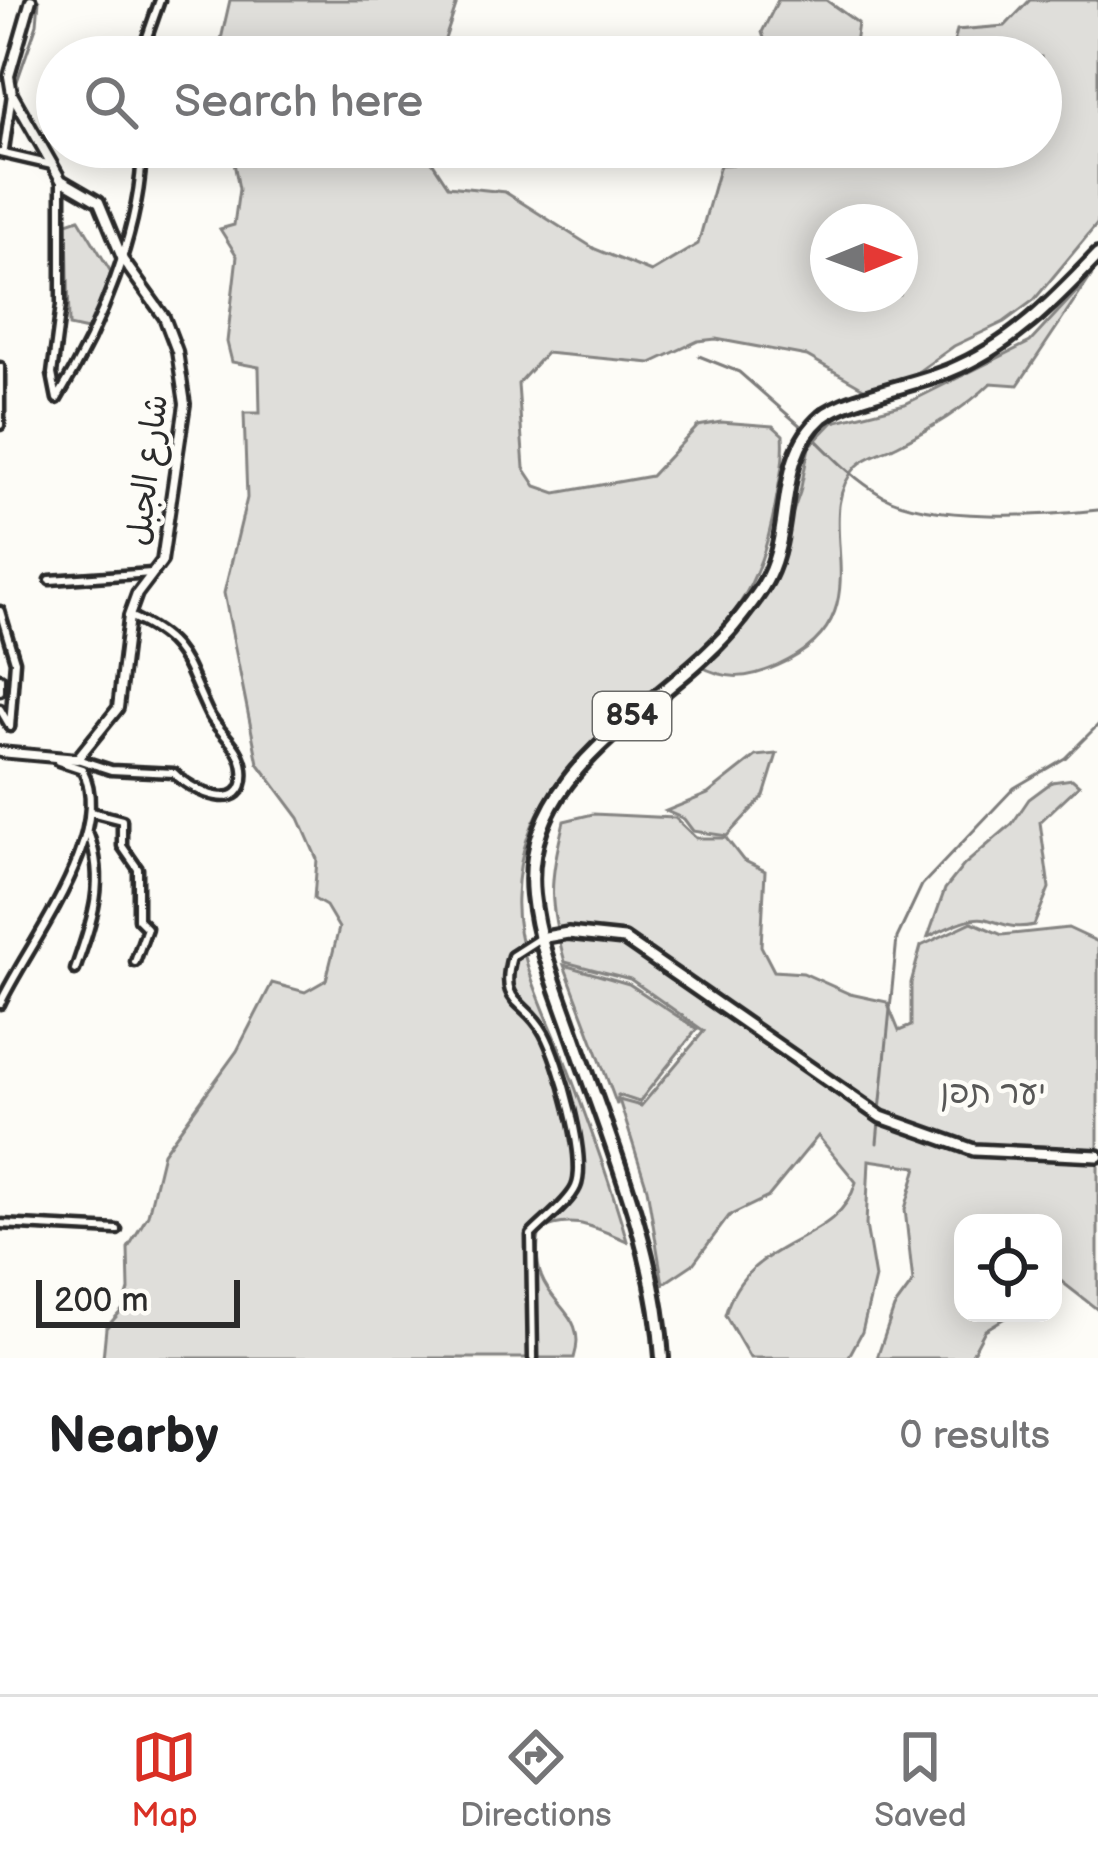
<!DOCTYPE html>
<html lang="en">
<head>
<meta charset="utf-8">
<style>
  body { margin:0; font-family:"Balsamiq Sans","Playpen Sans Arabic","Playpen Sans Hebrew",sans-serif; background:#f2f2f2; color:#202124 }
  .controls { position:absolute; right:36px; bottom:36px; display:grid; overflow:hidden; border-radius:24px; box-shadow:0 6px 30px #0003 }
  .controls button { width:108px; height:108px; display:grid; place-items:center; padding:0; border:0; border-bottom:3px solid #e0e0e0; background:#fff; color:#202124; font:60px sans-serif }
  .compass { position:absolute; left:810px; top:204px; width:108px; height:108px; border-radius:50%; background:#fff; box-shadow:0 6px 30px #0003; rotate:89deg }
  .scale { position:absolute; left:36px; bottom:30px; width:204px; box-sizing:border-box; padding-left:12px; border:6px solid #2b2b2b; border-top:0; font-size:33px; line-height:42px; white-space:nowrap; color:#2b2b2b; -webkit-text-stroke:9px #fdfcf7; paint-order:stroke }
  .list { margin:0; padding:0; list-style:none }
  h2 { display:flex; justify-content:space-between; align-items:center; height:156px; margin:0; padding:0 48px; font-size:51px }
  h2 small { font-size:39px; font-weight:400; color:#757577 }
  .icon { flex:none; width:66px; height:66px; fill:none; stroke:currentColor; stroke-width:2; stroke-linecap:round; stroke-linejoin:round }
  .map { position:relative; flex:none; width:1098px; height:1358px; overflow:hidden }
  .search { position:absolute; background:#fff; box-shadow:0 6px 30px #0003; left:36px; right:36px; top:36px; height:132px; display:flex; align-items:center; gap:30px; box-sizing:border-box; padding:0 42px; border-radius:66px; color:#757577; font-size:45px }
  .sheet { height:336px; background:#fff }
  nav { display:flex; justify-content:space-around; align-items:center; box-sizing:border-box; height:168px; border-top:3px solid #e0e0e0; background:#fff; font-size:33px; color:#757577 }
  nav a { display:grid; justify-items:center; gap:6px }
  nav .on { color:#d93025 }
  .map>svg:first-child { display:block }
  .green { fill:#dfdeda; stroke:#858482; stroke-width:3; fill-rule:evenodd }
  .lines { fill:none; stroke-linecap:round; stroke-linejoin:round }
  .stream { stroke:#7e7d7b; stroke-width:3 }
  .minor-casing { stroke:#2b2b2b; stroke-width:15 }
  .tertiary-casing { stroke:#2b2b2b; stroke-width:16 }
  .secondary-casing { stroke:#2b2b2b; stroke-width:18 }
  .primary-casing { stroke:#2b2b2b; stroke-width:20 }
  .minor { stroke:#fdfcf7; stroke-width:6 }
  .tertiary { stroke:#fdfcf7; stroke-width:8 }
  .secondary { stroke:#fdfcf7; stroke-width:9 }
  .primary { stroke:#fdfcf7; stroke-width:10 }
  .labels { text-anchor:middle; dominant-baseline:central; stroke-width:9; stroke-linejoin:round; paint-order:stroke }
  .shield { fill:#fdfcf7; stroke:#6a6a68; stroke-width:3 }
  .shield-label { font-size:30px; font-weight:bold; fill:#2b2b2b }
  .street-label { font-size:33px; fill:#2b2b2b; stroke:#fdfcf7 }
  .park-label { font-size:33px; fill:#585857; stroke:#fdfcf7 }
</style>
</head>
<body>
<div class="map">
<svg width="1098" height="1358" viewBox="0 0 1098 1358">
  <rect width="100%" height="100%" fill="#fdfcf7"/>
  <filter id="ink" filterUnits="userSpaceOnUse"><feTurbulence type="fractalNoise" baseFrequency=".00833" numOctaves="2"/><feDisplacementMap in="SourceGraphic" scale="24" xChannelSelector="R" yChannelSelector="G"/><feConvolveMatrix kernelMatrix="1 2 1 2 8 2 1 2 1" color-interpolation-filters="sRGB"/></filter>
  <g filter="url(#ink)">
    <!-- green -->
    <g class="green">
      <path d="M230,0H458L439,57H217Z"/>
      <path d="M778,0H826L858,23L853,57H770L762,32Z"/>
      <path d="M1030,0H1098V223L1034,300L1004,322L954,346L908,379L867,390L807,356L716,339L698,341L651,363L546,353L518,384L524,468L536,486L556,493L651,476L698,426L721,422L773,426L783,435C785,459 779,483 775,507C768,543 758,577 737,608C666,714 522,746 517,896C514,952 545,1010 565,1061C588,1121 610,1180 627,1241C595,1228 573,1214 540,1230C523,1307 592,1302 574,1358H103L106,1328L123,1309L129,1290L128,1248L148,1215L163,1153L237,1051L272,983L305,992L326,980L339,928L326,906L314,899L317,859L299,818L258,763L224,593L247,498L244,413H260L259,367L232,362L227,342L237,256L220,229L234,225L239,189L231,147H432L431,160L448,186L505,192L595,249L651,272L698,244L720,165L741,164L749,147H1041V57H951L957,30L1005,26ZM828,222H900V294H828Z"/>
      <path d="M79,219L111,272L92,331L69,326L67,223Z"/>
      <path d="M1092,275L1018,385L991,383C964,409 931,428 898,445C885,452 867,456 857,466C804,521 892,615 777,666C747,679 727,681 698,665L747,623L763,597L800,492L809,447L833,422L905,404L1030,342Z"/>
      <path d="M777,754L764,796L727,836L693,831L684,819L666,811L708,794L756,756Z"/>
      <path d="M1072,779L1079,785L1040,822L1049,888L1034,925C1012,930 1005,924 986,919C969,915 944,930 928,937L945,889L964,865L1012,824L1029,799L1052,782Z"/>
      <path d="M593,814L675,818L696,838H726L743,860L765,871L761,946L774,971L803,973L850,994L887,1002L899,1031L911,1026V983L921,946L972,922L1002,935L1068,928L1098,942V1310L1053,1275V1223H963V1313H1013L985,1330L970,1358H877L894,1308L913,1282L905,1209L917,1167L869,1160L866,1225L875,1278L862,1332L848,1358H750L725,1315C748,1233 837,1249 856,1182L818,1136L768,1197L729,1216L693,1264L663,1284L647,1188L619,1100L641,1106L704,1031L630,979L565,962C548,900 549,884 564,821Z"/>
      <path d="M564,965L629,984L697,1029L639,1102L618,1095L617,1105Z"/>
    </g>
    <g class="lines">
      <!-- stream -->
      <g class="stream">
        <path d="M14,90L37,24L39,0"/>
        <path d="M0,128L6,110"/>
        <path d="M699,356L739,372L804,429"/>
        <path d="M811,435C834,458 855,480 883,496C930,522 1045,516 1098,510"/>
        <path d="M880,1111L897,938L922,885L1014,788L1065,758L1098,725"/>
        <path d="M877,1143L879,1121"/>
      </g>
      <!-- minor casing -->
      <g class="minor-casing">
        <g id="minor">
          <path d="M140,57L160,0"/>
          <path d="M4,150L12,94"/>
          <path d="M0,153L52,165"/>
          <path d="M61,180V305L52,374L57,399C100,329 141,231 142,147"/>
          <path d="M0,367V425"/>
          <path d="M50,580L152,573"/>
          <path d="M0,611L15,661L10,727"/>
          <path d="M0,678V691"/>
          <path d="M0,709L10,726"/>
          <path d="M77,759L111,770L174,773C191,791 248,818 243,769C241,746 219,733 209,714C184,663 186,641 129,616"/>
          <path d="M91,812L122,820V846L138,869V919L147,928L135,962"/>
          <path d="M75,970C91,924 107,883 89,835"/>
          <path d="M0,1004C28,944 117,834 82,769L58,761"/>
          <path d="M0,1224L117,1230"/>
          <path d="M533,1358L531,1235C543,1222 569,1203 576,1187C588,1159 559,1060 544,1033C525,998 498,1007 512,956L540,938"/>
        </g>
      </g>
      <!-- tertiary casing -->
      <g class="tertiary-casing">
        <path id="tertiary" d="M0,752L77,759L118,708L129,616L137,594L162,561L185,404L177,351L164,317L123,260L99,202L61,180L12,94L9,76L31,0"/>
      </g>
      <!-- secondary casing -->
      <g class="secondary-casing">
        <path id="secondary" d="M540,938L568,933L624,939L881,1117L974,1150L1098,1156"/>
      </g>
      <!-- primary casing -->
      <g class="primary-casing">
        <path id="primary" d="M662,1358C655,1246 609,1139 573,1035C557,989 538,944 533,895C520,768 661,710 731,629C743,614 760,594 768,577C794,525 775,458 822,417C846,397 916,385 949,371C1011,346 1053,302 1098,255"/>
      </g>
      <!-- minor -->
      <use href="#minor" class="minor"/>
      <!-- tertiary -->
      <use href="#tertiary" class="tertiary"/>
      <!-- secondary -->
      <use href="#secondary" class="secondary"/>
      <!-- primary -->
      <use href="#primary" class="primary"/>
    </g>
  </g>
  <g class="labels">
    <!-- shield labels -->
    <rect class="shield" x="593" y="692" width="78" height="48" rx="9"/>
    <g class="shield-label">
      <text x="632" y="716">854</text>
    </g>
    <!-- street labels -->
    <g class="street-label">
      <text transform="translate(148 470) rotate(-83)">شارع الجبل</text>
    </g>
    <!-- park labels -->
    <g class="park-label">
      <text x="993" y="1093">יער תפן</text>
    </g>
  </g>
</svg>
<div class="controls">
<button><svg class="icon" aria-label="locate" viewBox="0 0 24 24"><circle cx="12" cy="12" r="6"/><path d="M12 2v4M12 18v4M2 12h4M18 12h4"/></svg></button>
</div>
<svg class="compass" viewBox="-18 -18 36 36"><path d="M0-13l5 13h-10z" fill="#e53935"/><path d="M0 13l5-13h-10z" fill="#757577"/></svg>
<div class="scale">200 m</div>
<div class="search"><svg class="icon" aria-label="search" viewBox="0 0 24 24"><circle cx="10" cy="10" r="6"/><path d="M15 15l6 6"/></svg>Search here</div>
</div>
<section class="sheet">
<h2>Nearby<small>0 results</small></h2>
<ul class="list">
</ul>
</section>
<nav>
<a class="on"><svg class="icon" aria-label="map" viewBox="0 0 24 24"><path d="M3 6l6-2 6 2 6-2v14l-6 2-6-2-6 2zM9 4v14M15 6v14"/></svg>Map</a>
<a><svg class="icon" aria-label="directions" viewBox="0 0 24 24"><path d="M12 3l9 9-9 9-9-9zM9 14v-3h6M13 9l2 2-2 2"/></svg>Directions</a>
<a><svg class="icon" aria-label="saved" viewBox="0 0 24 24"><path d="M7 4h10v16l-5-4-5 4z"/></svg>Saved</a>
</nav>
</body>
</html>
